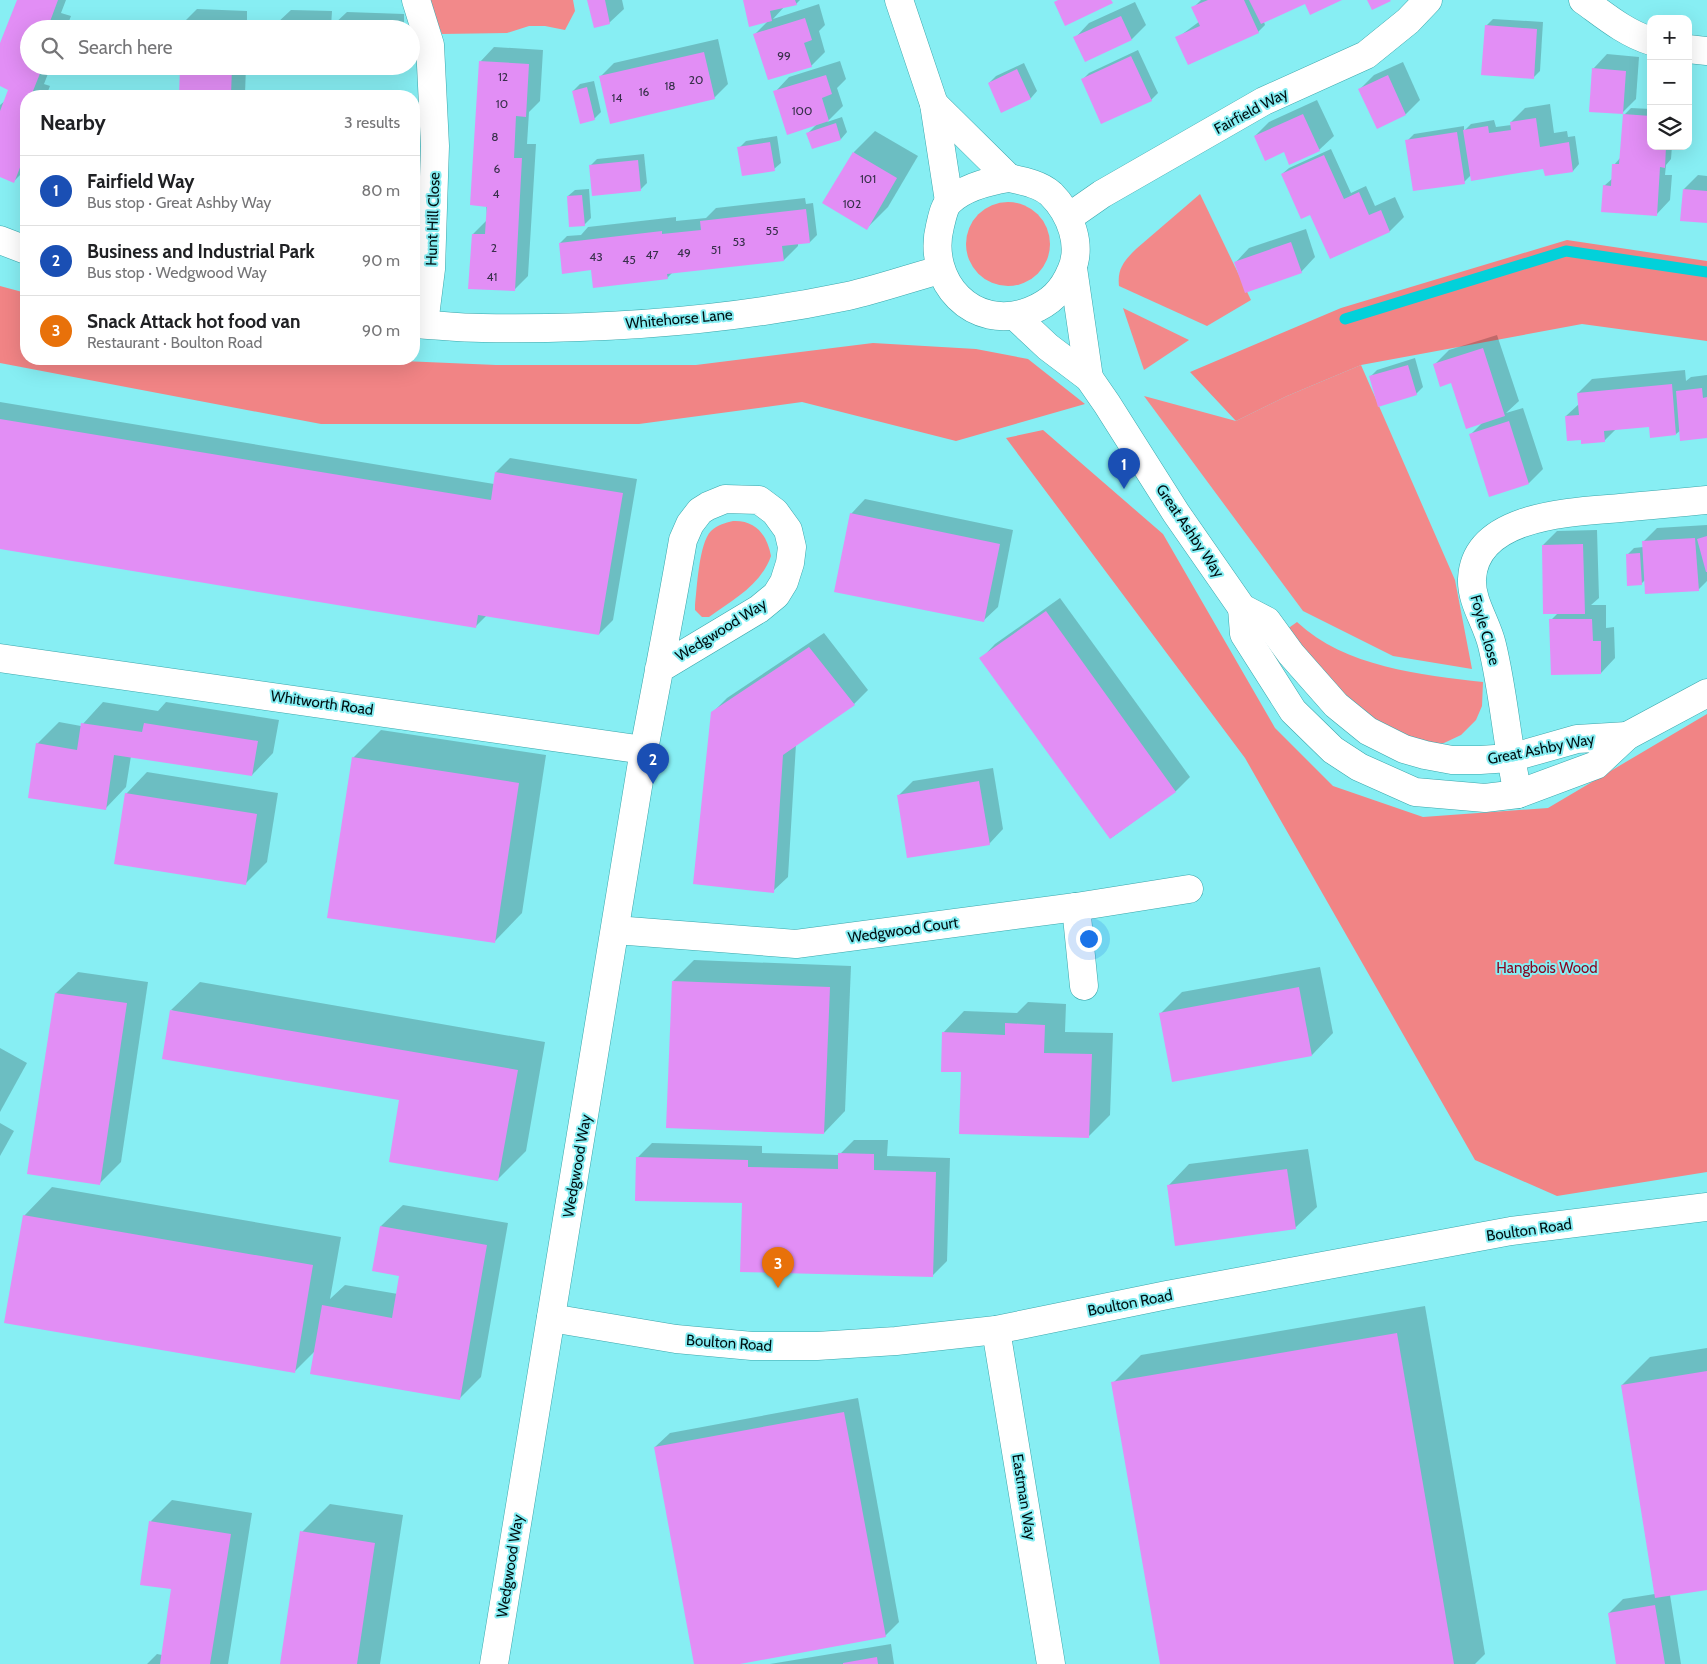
<!DOCTYPE html>
<html lang="en">
<head>
<meta charset="utf-8">
<style>
  body { margin:0; font-family:Cabin,sans-serif; background:#f6f6f6; color:#202124 }
  .controls { position:absolute; right:15px; top:15px; display:grid; overflow:hidden; border-radius:10px; box-shadow:0 5px 20px #0002 }
  .controls button { width:45px; height:45px; display:grid; place-items:center; padding:0; border:0; border-bottom:1px solid #e0e0e0; background:#fff; color:#202124; font:25px sans-serif }
  .you { position:absolute; left:1088px; top:938px; width:18px; height:18px; margin:-12px; border:4px solid #fff; border-radius:50%; background:#1a73e8; box-shadow:0 0 0 8px #1a73e833 }
  .badge { display:grid; place-items:center; width:32px; height:32px; border-radius:50%; background:#ba293a; color:#fff; font-size:16px; font-weight:700 }
  .pin { position:absolute; translate:-50% -41px; filter:drop-shadow(0 1px 2px #0008) }
  .pin::after { content:''; position:absolute; top:26px; width:18px; height:15px; background:inherit; clip-path:polygon(0 0,100% 0,50% 100%) }
  .list { margin:0; padding:0; list-style:none }
  h2 { display:flex; justify-content:space-between; align-items:center; height:65px; margin:0; padding:0 20px; font-size:21px }
  h2 small { font-size:16px; font-weight:400; color:#757577 }
  .list li { display:grid; grid-template-columns:32px 1fr auto; gap:15px; align-items:center; box-sizing:border-box; height:70px; padding:0 20px; border-top:1px solid #e0e0e0 }
  .list b { display:block; font-size:19px; white-space:nowrap }
  .list p { margin:0; font-size:16px; white-space:nowrap; color:#757577 }
  .list em { font-size:16px; font-style:normal; color:#757577 }
  .icon { flex:none; width:28px; height:28px; fill:none; stroke:currentColor; stroke-width:2; stroke-linecap:round; stroke-linejoin:round }
  .map { position:relative; flex:none; width:1707px; height:1664px; overflow:hidden }
  .search { position:absolute; background:#fff; box-shadow:0 5px 20px #0002; left:20px; top:20px; width:400px; height:55px; display:flex; align-items:center; gap:12px; box-sizing:border-box; padding:0 18px; border-radius:28px; color:#757577; font-size:19px }
  .panel { position:absolute; background:#fff; box-shadow:0 5px 20px #0002; left:20px; top:90px; width:400px; height:275px; border-radius:20px }
  .map>svg:first-child { display:block }
  .green { fill:#f2898a }
  .forest { fill:#f18485 }
  .shadow { fill:#0003 }
  .lines { fill:none; stroke-linecap:round; stroke-linejoin:round }
  .stream { stroke:#02d1da; stroke-width:11 }
  .building { fill:#e28ef5 }
  .minor-casing { stroke:#3aa6ab; stroke-width:29 }
  .tertiary-casing { stroke:#3aa6ab; stroke-width:29 }
  .minor { stroke:#fff; stroke-width:28 }
  .tertiary { stroke:#fff; stroke-width:28 }
  .labels { text-anchor:middle; dominant-baseline:central; stroke-width:4; stroke-linejoin:round; paint-order:stroke }
  .number-label { font-size:12px; fill:#38304b }
  .street-label { font-size:15px; fill:#001012; stroke:#87eef3 }
  .park-label { font-size:15px; fill:#890721; stroke:#87eef3 }
</style>
</head>
<body>
<div class="map">
<svg width="1707" height="1664" viewBox="0 0 1707 1664">
  <rect width="100%" height="100%" fill="#87eef3"/>
  <!-- green -->
  <g class="green">
    <path d="M428,0H573L575,11L565,30L545,26H529L507,33L442,34Z"/>
    <path d="M1200,194L1251,300L1207,326L1119,286C1117,269 1124,261 1136,249Z"/>
    <circle cx="1008" cy="244" r="42"/>
    <path d="M1123,308L1189,340L1144,370Z"/>
    <path d="M1361,365L1455,580L1472,669L1393,656L1303,611L1144,396L1236,421L1287,396Z"/>
    <path d="M733,521C756,520 767,535 771,556C761,585 733,600 709,617H702L695,610V605C697,588 699,543 711,531C717,525 725,523 733,521Z"/>
    <path d="M1297,622C1345,667 1421,675 1483,682L1482,706L1476,720L1461,735L1444,743L1426,747L1374,726L1283,632Z"/>
  </g>
  <!-- forest -->
  <g class="forest">
    <path d="M1567,240L1707,261V341L1582,324L1361,365L1287,396L1236,421L1190,372L1341,308Z"/>
    <path d="M0,286L26,293V359H356L496,365H696L873,343L976,349L1028,359L1085,404L956,441L802,402L639,424H321L0,363Z"/>
    <path d="M1043,430L1163,534L1275,728L1333,786L1423,817L1548,808L1707,714V1172L1557,1196L1475,1160L1245,758L1006,438Z"/>
  </g>
  <!-- shadow -->
  <g class="shadow">
    <path d="M18,0H66L61,13L71,16L66,29H29V66H51L44,84L50,86L46,96H26V169L14,181L0,176V105L6,100L10,89L0,85V46Z"/>
    <path d="M589,0H622L624,9L609,23Z"/>
    <path d="M744,0H800L796,4L785,6L773,19L819,4L825,25L819,31L825,52L811,66L755,34L768,21Z"/>
    <path d="M1201,0H1339L1305,2L1264,22L1265,25L1258,32L1189,64L1177,38L1200,21L1193,8Z"/>
    <path d="M1135,2L1146,25L1132,39L1075,38L1089,23Z"/>
    <path d="M197,9L247,11V29H183V23Z"/>
    <path d="M291,10L332,11L331,27L347,12L404,14V29H276V24Z"/>
    <path d="M1493,19L1543,22L1540,71L1533,78L1486,26Z"/>
    <path d="M718,39L728,84L714,98L600,77L614,63Z"/>
    <path d="M494,47L543,50L540,101L529,112L527,144H536L528,276L514,290L473,234L487,220L480,62Z"/>
    <path d="M1138,50L1158,93L1151,100L1082,80L1089,73Z"/>
    <path d="M1607,54L1639,57L1636,99L1622,113L1593,69Z"/>
    <path d="M840,61L846,79L837,88L843,106L827,122L842,117L847,132L841,139L808,133L817,124L775,92L789,77Z"/>
    <path d="M1403,62L1420,100L1406,114L1377,127L1360,89L1374,75Z"/>
    <path d="M1024,63L1037,91L1031,98L1002,111L989,83L996,76Z"/>
    <path d="M181,66H246L245,94L243,96H180Z"/>
    <path d="M274,66H310L305,72Z"/>
    <path d="M331,66H396L388,74Z"/>
    <path d="M594,81L601,112L594,119L573,91L580,84Z"/>
    <path d="M1317,100L1334,136L1319,150L1285,151L1255,136L1269,122Z"/>
    <path d="M1550,104L1554,133L1567,131L1568,137L1575,136L1579,164L1573,171L1544,168L1471,175L1464,182L1407,141L1414,134L1464,126V131L1471,124L1494,120L1496,127L1511,125V122L1525,108Z"/>
    <path d="M1631,108L1651,109V146H1672L1671,159L1666,165L1665,175H1672L1670,200L1656,215L1604,186L1613,178L1614,165L1621,157L1624,115Z"/>
    <path d="M875,131L918,156L888,207L867,228L854,152Z"/>
    <path d="M777,136L781,163L774,169L739,148L746,141Z"/>
    <path d="M1331,149L1351,193L1366,186L1375,206L1395,197L1404,217L1390,231L1331,258L1311,213L1282,174L1289,168Z"/>
    <path d="M644,154L647,183L640,190L590,166L597,159Z"/>
    <path d="M1698,175L1707,176V221L1684,189Z"/>
    <path d="M589,189L591,218L584,225L568,196L575,190Z"/>
    <path d="M805,198L806,204L813,203L817,235L810,242L798,243V246L784,260L673,272L667,278L592,269L560,243L567,236L581,235L588,227L676,217V221L706,218L716,208Z"/>
    <path d="M1306,229L1315,257L1301,272L1235,263L1249,248Z"/>
    <path d="M1497,335L1519,401L1506,413L1523,408L1543,469L1529,483L1490,495L1470,435L1483,422L1452,382L1435,364L1449,350Z"/>
    <path d="M1415,358L1423,387L1416,394L1370,377L1377,370Z"/>
    <path d="M1685,370L1686,381L1691,377L1707,375V437L1681,430L1676,434L1650,425L1616,429L1604,441L1582,439L1566,416L1579,404L1578,393L1592,379Z"/>
    <path d="M0,402L494,484L496,472L510,458L637,479L613,620L599,634L487,615L475,627L0,548Z"/>
    <path d="M865,499L1013,530L998,607L983,621L851,514Z"/>
    <path d="M1707,525V581L1698,590L1645,580L1641,584L1627,555L1634,548L1643,547V542L1657,528Z"/>
    <path d="M1597,530L1599,598L1591,605H1606V628L1614,627L1615,658L1601,673L1551,620L1558,613L1543,545L1557,531Z"/>
    <path d="M1060,598L1190,777L1176,791L1111,838L981,659L995,644Z"/>
    <path d="M824,633L868,690L854,704L796,744L788,877L773,891L713,712L727,698Z"/>
    <path d="M103,702L158,711L166,702L279,720L273,753L252,775L131,756L126,787L105,809L37,744L59,722L81,726Z"/>
    <path d="M381,730L546,755L522,913L494,942L353,758Z"/>
    <path d="M993,768L1003,829L989,844L898,796L913,781Z"/>
    <path d="M147,772L278,793L267,862L245,884L126,794Z"/>
    <path d="M694,960L851,966L845,1111L824,1133L673,981Z"/>
    <path d="M1320,967L1333,1033L1312,1055L1161,1013L1182,992Z"/>
    <path d="M78,972L148,982L121,1162L99,1184L56,993Z"/>
    <path d="M200,982L545,1042L526,1151L498,1179L401,1099L171,1010Z"/>
    <path d="M1028,1002L1066,1004L1065,1032L1113,1033L1110,1115L1088,1137L943,1033L964,1011L1017,1013Z"/>
    <path d="M0,1048L27,1063L0,1112Z"/>
    <path d="M0,1123L14,1131L0,1156Z"/>
    <path d="M854,1140H888L887,1156L950,1158L947,1261L933,1275L743,1202L637,1158L652,1143L762,1146V1153L839,1155Z"/>
    <path d="M1308,1149L1317,1207L1295,1228L1168,1186L1189,1164Z"/>
    <path d="M52,1187L341,1237L330,1299L345,1285L398,1294L401,1275L381,1226L403,1205L508,1223L481,1377L460,1398L316,1350L294,1372L24,1216Z"/>
    <path d="M1425,1306L1485,1654L1475,1664H1161L1113,1383L1141,1355Z"/>
    <path d="M1707,1348V1589L1670,1595L1681,1664H1617L1609,1613L1623,1599L1655,1594L1622,1385L1650,1357Z"/>
    <path d="M858,1398L899,1622L885,1636L733,1664H695L655,1447L670,1433Z"/>
    <path d="M172,1500L252,1513L228,1664H147L157,1654L162,1655L173,1588L151,1521Z"/>
    <path d="M330,1504L403,1515L380,1664H281L302,1532Z"/>
    <path d="M891,1644L894,1664H770Z"/>
  </g>
  <g class="lines">
    <!-- stream -->
    <path class="stream" d="M1345,319L1566,251L1707,272"/>
  </g>
  <!-- building -->
  <g class="building">
    <path d="M17,0H58L48,27L52,29H29V66H43L31,96H26V152L14,183L0,177V111L8,90L0,86V43Z"/>
    <path d="M587,0H605L610,24L594,28Z"/>
    <path d="M743,0H795L797,5L770,11L772,21L749,27Z"/>
    <path d="M1058,0H1111L1113,3L1065,26L1054,2Z"/>
    <path d="M1208,0H1244L1259,33L1188,65L1175,37L1200,26L1191,7Z"/>
    <path d="M1249,0H1342L1310,15L1305,4L1261,24Z"/>
    <path d="M1367,0H1390L1391,1L1372,10Z"/>
    <path d="M1121,16L1132,40L1085,62L1073,37Z"/>
    <path d="M805,18L812,40L804,43L812,67L768,80L753,34Z"/>
    <path d="M182,23L233,24V29H181Z"/>
    <path d="M275,23L318,25V29H275Z"/>
    <path d="M1485,25L1537,29L1534,79L1481,75Z"/>
    <path d="M331,26L371,27V29H331Z"/>
    <path d="M704,52L715,99L610,124L599,76Z"/>
    <path d="M1131,56L1152,101L1101,124L1081,79Z"/>
    <path d="M479,61L529,64L526,117L516,116L514,158H522L515,291L468,289L472,234H485L486,218L487,207L470,205Z"/>
    <path d="M180,66H232L231,96H179Z"/>
    <path d="M273,66H305V73L273,72Z"/>
    <path d="M330,66H389V75L329,72Z"/>
    <path d="M1592,68L1626,71L1623,114L1589,112Z"/>
    <path d="M1017,69L1031,99L1001,113L988,83Z"/>
    <path d="M826,75L832,94L822,98L829,121L787,135L773,91Z"/>
    <path d="M1388,75L1406,115L1377,129L1358,89Z"/>
    <path d="M587,87L595,120L580,124L572,91Z"/>
    <path d="M1303,114L1320,151L1289,165L1284,152L1265,161L1254,136Z"/>
    <path d="M1623,114L1651,116V146H1666L1665,168L1660,167L1657,216L1601,212L1603,185L1611,186L1612,164H1619Z"/>
    <path d="M1536,118L1540,147L1569,142L1573,172L1545,176L1543,169L1471,181L1463,130L1488,126L1489,133L1511,130L1510,122Z"/>
    <path d="M836,123L841,140L812,149L806,133Z"/>
    <path d="M1457,132L1465,184L1413,191L1405,140Z"/>
    <path d="M770,142L775,171L742,176L737,147Z"/>
    <path d="M853,152L897,178L867,230L822,203Z"/>
    <path d="M1324,155L1344,199L1359,192L1369,215L1381,210L1390,232L1330,259L1310,215L1301,219L1281,174Z"/>
    <path d="M638,160L641,191L592,196L589,165Z"/>
    <path d="M1683,189L1707,191V223L1680,221Z"/>
    <path d="M582,195L585,226L569,227L567,196Z"/>
    <path d="M806,209L810,243L782,246L784,261L667,274L668,279L593,288L591,270L562,274L559,243L662,231V234L701,230L700,221Z"/>
    <path d="M1291,242L1302,273L1245,293L1234,262Z"/>
    <path d="M1483,348L1505,416L1466,429L1451,383L1440,387L1433,364Z"/>
    <path d="M1408,365L1417,395L1378,407L1369,376Z"/>
    <path d="M1672,384L1676,435L1650,438L1649,427L1604,431L1605,442L1581,444V440L1567,441L1565,416L1579,415L1577,393Z"/>
    <path d="M1702,388L1703,398L1707,397V438L1680,441L1676,391Z"/>
    <path d="M0,419L491,500L495,472L623,493L599,635L478,615L476,628L0,549Z"/>
    <path d="M1509,421L1529,484L1489,497L1469,434Z"/>
    <path d="M850,513L1000,544L984,622L834,592Z"/>
    <path d="M1707,536V572H1706L1697,539Z"/>
    <path d="M1695,538L1699,591L1645,594L1642,541Z"/>
    <path d="M1583,544L1585,614H1543L1542,545Z"/>
    <path d="M1640,553L1642,585L1627,586L1626,554Z"/>
    <path d="M1046,611L1176,792L1110,839L979,658Z"/>
    <path d="M1549,619H1592L1593,641H1601V674L1551,675Z"/>
    <path d="M809,647L855,705L783,755L774,893L693,884L711,712Z"/>
    <path d="M81,723L142,732L144,723L258,741L252,776L114,755L106,810L28,798L36,743L77,750Z"/>
    <path d="M352,757L519,783L495,943L327,918Z"/>
    <path d="M979,781L990,845L907,858L897,795Z"/>
    <path d="M125,793L257,814L246,885L114,864Z"/>
    <path d="M672,981L830,987L824,1134L666,1128Z"/>
    <path d="M1299,987L1312,1056L1172,1082L1159,1013Z"/>
    <path d="M55,993L127,1003L100,1185L27,1174Z"/>
    <path d="M170,1010L518,1070L498,1181L389,1162L399,1100L162,1059Z"/>
    <path d="M1005,1023L1045,1025L1044,1053L1092,1054L1089,1138L959,1134L961,1072H941L942,1032L1005,1035Z"/>
    <path d="M838,1153L874,1154V1170L936,1172L933,1277L740,1272L742,1203L635,1201L636,1157L748,1160V1167L838,1169Z"/>
    <path d="M1287,1169L1296,1229L1175,1246L1167,1185Z"/>
    <path d="M23,1215L313,1265L295,1373L4,1323Z"/>
    <path d="M380,1226L487,1245L460,1400L310,1374L322,1305L392,1318L399,1276L372,1271Z"/>
    <path d="M1397,1333L1454,1664H1160L1111,1382Z"/>
    <path d="M1707,1371V1590L1655,1598L1621,1385Z"/>
    <path d="M844,1412L886,1637L740,1664H694L654,1447Z"/>
    <path d="M149,1521L231,1534L210,1664H160L171,1589L140,1585Z"/>
    <path d="M300,1531L375,1543L357,1664H280Z"/>
    <path d="M1655,1605L1665,1664H1616L1608,1613Z"/>
    <path d="M877,1657L878,1664H843V1663Z"/>
  </g>
  <g class="lines">
    <!-- minor casing -->
    <g class="minor-casing">
      <g id="minor">
        <path d="M416,0L430,45L435,146L431,269L424,324"/>
        <path d="M1583,0C1604,15 1625,33 1651,41"/>
        <path d="M1688,49L1707,51"/>
        <path d="M1069,217L1102,194L1264,101L1366,55L1408,21L1428,0"/>
        <path d="M0,240L26,250"/>
        <path d="M414,324C436,325 459,328 482,328C604,330 729,321 848,296C879,289 910,278 940,270"/>
        <path d="M0,658L644,750"/>
        <path d="M1518,794C1507,745 1504,694 1492,645C1487,623 1471,602 1472,579C1475,514 1574,512 1620,508C1649,505 1678,503 1707,500"/>
        <path d="M1076,907L1084,986"/>
        <path d="M615,930L796,944L1076,907L1189,889"/>
        <path d="M551,1318L676,1339L752,1346H817L896,1341L996,1330L1167,1295L1511,1231L1707,1207"/>
        <path d="M996,1330L1051,1664"/>
        <path d="M494,1664L644,750C657,680 671,610 683,540L690,524L700,511L708,506L725,499L759,500L775,512L788,530L792,547L790,563L784,582L776,595L759,609L659,669"/>
      </g>
    </g>
    <!-- tertiary casing -->
    <g class="tertiary-casing">
      <g id="tertiary">
        <path d="M899,0L934,104L949,201"/>
        <path d="M934,104L1009,178"/>
        <path d="M1009,178C1023,181 1040,184 1051,194C1070,213 1083,245 1071,271C1063,291 1050,303 1030,311C973,333 926,281 940,226C942,218 944,206 950,201C965,187 990,181 1009,178Z"/>
        <path d="M1073,268L1089,378"/>
        <path d="M1016,317L1048,347L1089,378L1107,404L1176,513L1242,608L1267,621L1291,654L1336,705L1368,731L1404,749L1425,755L1452,760H1480L1510,758L1577,739L1627,736"/>
        <path d="M1242,608L1244,634L1293,711L1333,750L1359,767L1415,792L1485,798L1518,794L1596,765L1627,736L1707,693"/>
      </g>
    </g>
    <!-- minor -->
    <use href="#minor" class="minor"/>
    <!-- tertiary -->
    <use href="#tertiary" class="tertiary"/>
  </g>
  <g class="labels">
    <!-- number labels -->
    <g class="number-label">
      <text x="784" y="55">99</text>
      <text x="503" y="76">12</text>
      <text x="696" y="79">20</text>
      <text x="670" y="85">18</text>
      <text x="644" y="91">16</text>
      <text x="617" y="97">14</text>
      <text x="502" y="103">10</text>
      <text x="802" y="110">100</text>
      <text x="495" y="136">8</text>
      <text x="497" y="168">6</text>
      <text x="868" y="178">101</text>
      <text x="496" y="193">4</text>
      <text x="852" y="203">102</text>
      <text x="772" y="230">55</text>
      <text x="739" y="241">53</text>
      <text x="494" y="247">2</text>
      <text x="716" y="249">51</text>
      <text x="684" y="252">49</text>
      <text x="652" y="254">47</text>
      <text x="596" y="256">43</text>
      <text x="629" y="259">45</text>
      <text x="492" y="276">41</text>
    </g>
    <!-- street labels -->
    <g class="street-label">
      <text transform="translate(1251 111) rotate(-28)">Fairfield Way</text>
      <text transform="translate(433 219) rotate(-88)">Hunt Hill Close</text>
      <text transform="translate(679 319) rotate(-5)">Whitehorse Lane</text>
      <text transform="translate(1190 531) rotate(56)">Great Ashby Way</text>
      <text transform="translate(721 630) rotate(-32)">Wedgwood Way</text>
      <text transform="translate(1485 630) rotate(74)">Foyle Close</text>
      <text transform="translate(322 703) rotate(8)">Whitworth Road</text>
      <text transform="translate(1541 749) rotate(-11)">Great Ashby Way</text>
      <text transform="translate(903 930) rotate(-8)">Wedgwood Court</text>
      <text transform="translate(577 1166) rotate(-80)">Wedgwood Way</text>
      <text transform="translate(1529 1230) rotate(-8)">Boulton Road</text>
      <text transform="translate(1130 1303) rotate(-11)">Boulton Road</text>
      <text transform="translate(729 1343) rotate(4)">Boulton Road</text>
      <text transform="translate(1024 1497) rotate(81)">Eastman Way</text>
      <text transform="translate(510 1566) rotate(-81)">Wedgwood Way</text>
    </g>
    <!-- park labels -->
    <g class="park-label">
      <text x="1547" y="968">Hangbois Wood</text>
    </g>
  </g>
</svg>
<div class="controls">
<button>+</button>
<button>−</button>
<button><svg class="icon" aria-label="layers" viewBox="0 0 24 24"><path d="M12 4l9 5-9 5-9-5zM3 14l9 5 9-5"/></svg></button>
</div>
<div class="you"></div>
<div class="pin badge" style="left:1124px;top:489px;background:#1a4fb4">1</div>
<div class="pin badge" style="left:653px;top:784px;background:#1a4fb4">2</div>
<div class="pin badge" style="left:778px;top:1288px;background:#e8710a">3</div>
<div class="search"><svg class="icon" aria-label="search" viewBox="0 0 24 24"><circle cx="10" cy="10" r="6"/><path d="M15 15l6 6"/></svg>Search here</div>
<section class="panel">
<h2>Nearby<small>3 results</small></h2>
<ul class="list">
<li><span class="badge" style="background:#1a4fb4">1</span><div><b>Fairfield Way</b><p>Bus stop · Great Ashby Way</p></div><em>80 m</em></li>
<li><span class="badge" style="background:#1a4fb4">2</span><div><b>Business and Industrial Park</b><p>Bus stop · Wedgwood Way</p></div><em>90 m</em></li>
<li><span class="badge" style="background:#e8710a">3</span><div><b>Snack Attack hot food van</b><p>Restaurant · Boulton Road</p></div><em>90 m</em></li>
</ul>
</section>
</div>
</body>
</html>
